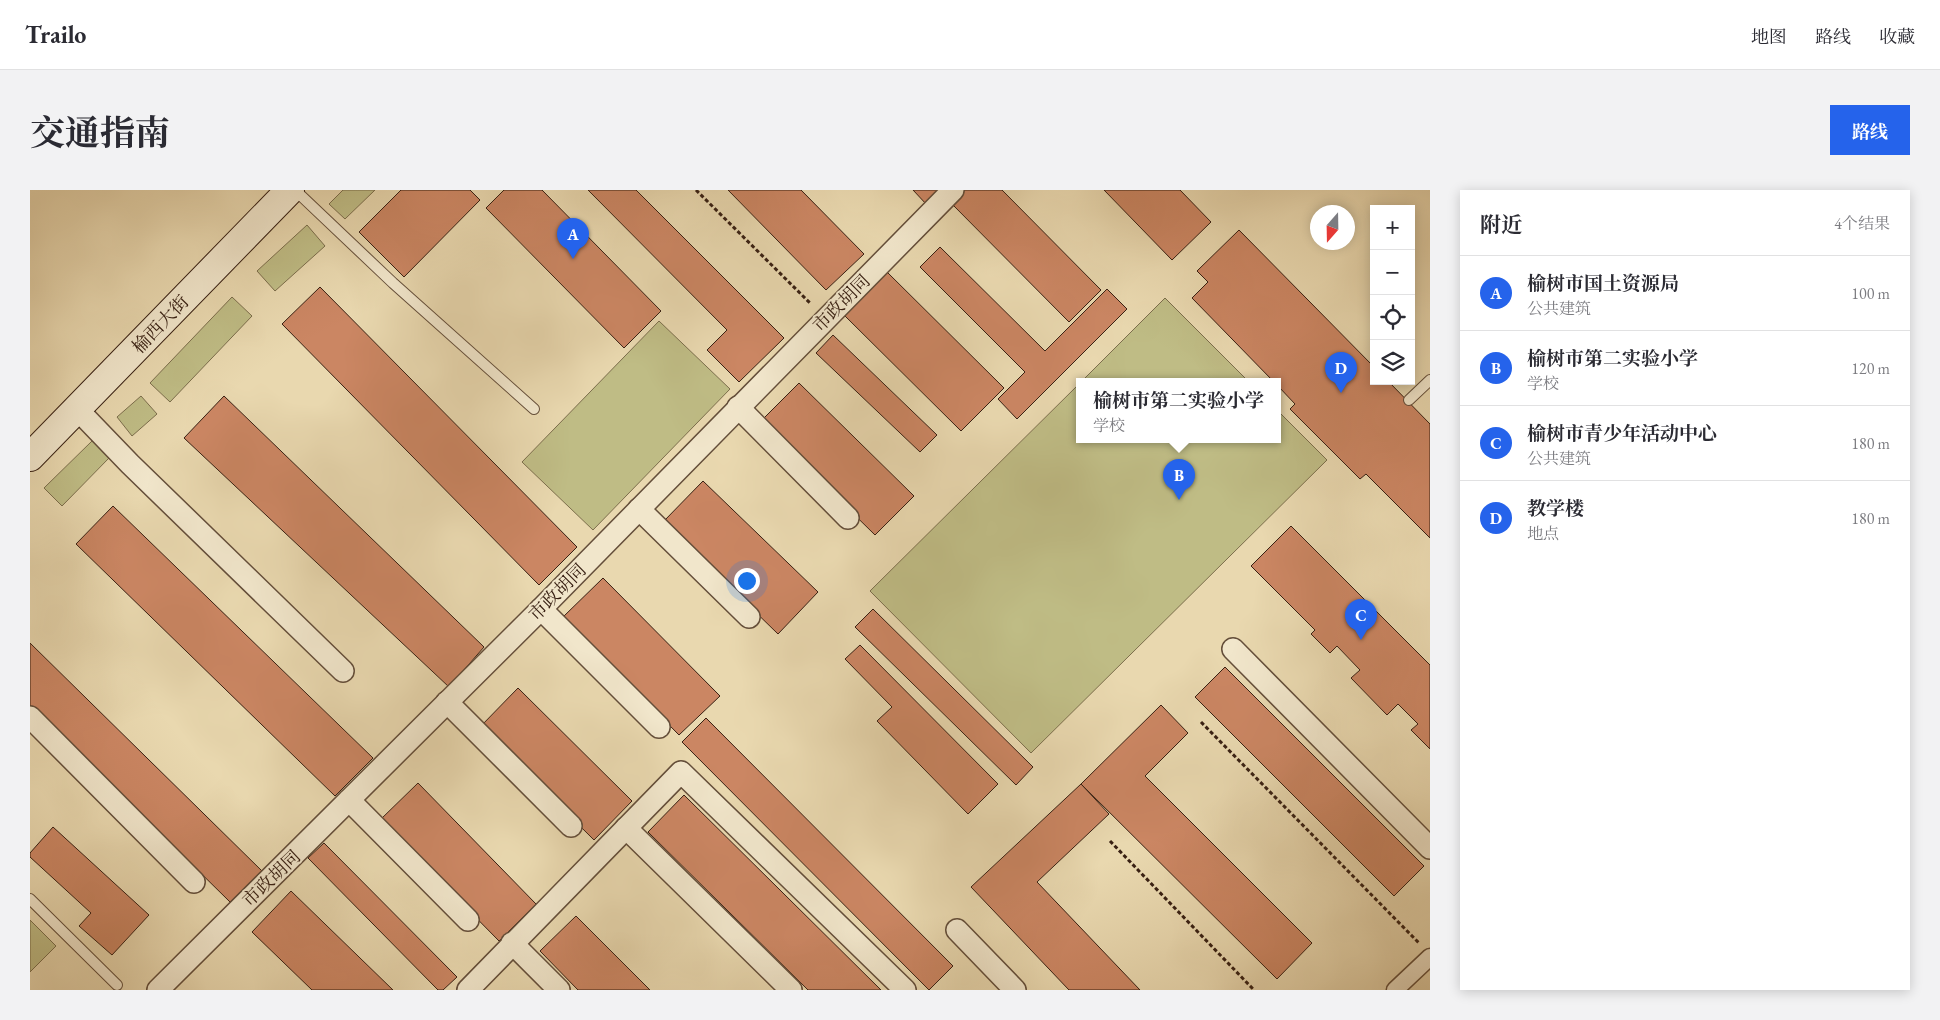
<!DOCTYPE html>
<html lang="zh">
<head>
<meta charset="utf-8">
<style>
  body { margin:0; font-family:"EB Garamond","Noto Serif SC",serif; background:#f2f2f3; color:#2b2b33 }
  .controls { position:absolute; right:15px; top:15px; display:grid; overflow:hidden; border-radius:0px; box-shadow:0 2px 12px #0003 }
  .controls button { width:45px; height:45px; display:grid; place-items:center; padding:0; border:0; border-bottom:1px solid #e1e1e2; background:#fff; color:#2b2b33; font:25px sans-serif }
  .compass { position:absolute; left:1280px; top:15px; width:45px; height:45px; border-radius:50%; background:#fff; box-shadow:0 2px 12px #0003; rotate:200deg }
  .you { position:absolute; left:716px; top:390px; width:18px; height:18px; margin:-12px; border:4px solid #fff; border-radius:50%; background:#1a73e8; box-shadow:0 0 0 8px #1a73e833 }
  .badge { display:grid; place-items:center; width:32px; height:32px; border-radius:50%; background:#2563eb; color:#fff; font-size:16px; font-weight:700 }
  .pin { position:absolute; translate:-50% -41px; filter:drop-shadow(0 1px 2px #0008) }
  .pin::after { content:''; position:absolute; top:26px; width:18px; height:15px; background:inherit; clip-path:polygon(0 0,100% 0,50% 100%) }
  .popup { position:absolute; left:1046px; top:188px; width:205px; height:65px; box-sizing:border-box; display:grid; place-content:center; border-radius:0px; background:#fff; filter:drop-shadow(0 1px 4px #0005); font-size:16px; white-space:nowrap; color:#7c7c81 }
  .popup b { font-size:19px; color:#2b2b33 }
  .popup::after { content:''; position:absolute; left:50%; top:100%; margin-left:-10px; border:10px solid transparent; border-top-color:#fff }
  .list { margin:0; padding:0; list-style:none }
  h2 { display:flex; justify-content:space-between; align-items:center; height:65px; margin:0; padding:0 20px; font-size:21px }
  h2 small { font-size:16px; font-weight:400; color:#7c7c81 }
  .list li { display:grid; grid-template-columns:32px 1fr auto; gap:15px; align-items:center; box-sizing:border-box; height:75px; padding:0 20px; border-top:1px solid #e1e1e2 }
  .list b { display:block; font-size:19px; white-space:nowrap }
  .list p { margin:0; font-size:16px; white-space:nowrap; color:#7c7c81 }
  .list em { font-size:16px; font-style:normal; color:#7c7c81 }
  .icon { flex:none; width:28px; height:28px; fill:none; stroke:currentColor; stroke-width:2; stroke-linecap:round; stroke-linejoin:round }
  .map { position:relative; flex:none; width:1400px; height:800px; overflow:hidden; border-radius:0px }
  header { display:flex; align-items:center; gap:30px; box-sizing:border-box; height:70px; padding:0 25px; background:#fff; border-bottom:1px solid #e1e1e2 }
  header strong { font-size:24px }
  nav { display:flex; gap:28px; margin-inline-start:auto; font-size:18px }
  .intro { display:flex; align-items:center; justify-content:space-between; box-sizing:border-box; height:120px; padding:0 30px }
  h1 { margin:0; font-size:35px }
  .button { padding:12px 22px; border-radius:0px; background:#2563eb; color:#fff; font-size:18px; font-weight:700 }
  main { display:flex; gap:30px; padding:0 30px }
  aside { flex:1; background:#fff; border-radius:0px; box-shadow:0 2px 12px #0003 }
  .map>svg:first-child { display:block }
  .green { fill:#bfbc85; stroke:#7c6e4c }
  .building { fill:#cb8663; stroke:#382013 }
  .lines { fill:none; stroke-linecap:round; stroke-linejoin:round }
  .service-casing { stroke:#644e3a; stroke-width:12 }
  .pedestrian-casing { stroke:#644e3a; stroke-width:19 }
  .minor-casing { stroke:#644e3a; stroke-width:24 }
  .secondary-casing { stroke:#382013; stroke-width:30 }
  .path { stroke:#382013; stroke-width:3; stroke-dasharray:4 2.5; stroke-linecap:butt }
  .service { stroke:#f1e6cb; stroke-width:10 }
  .pedestrian { stroke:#f1e6cb; stroke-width:16 }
  .minor { stroke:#f1e6cb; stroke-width:21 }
  .secondary { stroke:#f1e6cb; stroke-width:28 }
  .labels { text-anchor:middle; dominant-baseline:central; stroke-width:4; stroke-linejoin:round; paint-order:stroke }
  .street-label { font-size:18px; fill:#382013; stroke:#f1e6cb }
</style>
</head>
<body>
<header>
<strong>Trailo</strong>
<nav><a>地图</a><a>路线</a><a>收藏</a></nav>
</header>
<div class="intro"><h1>交通指南</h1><a class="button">路线</a></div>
<main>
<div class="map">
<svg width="1400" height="800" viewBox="0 0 1400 800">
  <rect width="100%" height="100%" fill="#e9d8af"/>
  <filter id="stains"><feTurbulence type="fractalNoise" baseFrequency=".004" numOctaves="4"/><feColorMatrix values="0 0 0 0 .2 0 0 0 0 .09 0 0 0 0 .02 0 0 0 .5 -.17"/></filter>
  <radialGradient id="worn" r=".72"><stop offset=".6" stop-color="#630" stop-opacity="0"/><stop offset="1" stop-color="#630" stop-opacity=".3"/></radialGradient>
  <!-- green -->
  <g class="green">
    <path d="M313,0H345L315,29L299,14Z"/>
    <path d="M277,35L295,56L245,101L227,81Z"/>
    <path d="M202,107L222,126L140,212L120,193Z"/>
    <path d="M1135,108L1218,191H1052Z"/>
    <path d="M629,131L700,199L563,340L492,272Z"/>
    <path d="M1050,193V249H1248V221L1297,270L1001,563L840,401Z"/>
    <path d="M111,206L127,224L102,246L87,227Z"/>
    <path d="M62,251L79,268L32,316L14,298Z"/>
    <path d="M0,730L26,756L0,782Z"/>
  </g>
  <!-- building -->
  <g class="building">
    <path d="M371,0H440L450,10L374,87L329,42Z"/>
    <path d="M474,0H512L631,121L594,158L456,18Z"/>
    <path d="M558,0H606L754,148L709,192L677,160L697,140Z"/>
    <path d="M698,0H771L834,64L796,100Z"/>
    <path d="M883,0H913L897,15Z"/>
    <path d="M932,0H972L1071,100L1039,132L920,12Z"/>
    <path d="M1074,0H1150L1181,32L1142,70Z"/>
    <path d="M1209,40L1344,177V191H1358L1400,234V348L1336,284L1330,289L1260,219L1265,214L1248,196V191H1243L1162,108L1178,92L1167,81Z"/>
    <path d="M910,57L1015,161L1077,99L1097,119L987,229L968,209L995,182L890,77Z"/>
    <path d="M856,81L974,198L931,241L814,125Z"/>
    <path d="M290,97L547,357L509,395L252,134Z"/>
    <path d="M803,145L907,245L890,262L786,163Z"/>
    <path d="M769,193L884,306L845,345L730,232Z"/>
    <path d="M194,206L454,457L419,497L154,248Z"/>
    <path d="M673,291L788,402L748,444L633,332Z"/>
    <path d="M83,316L343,568L305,606L46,354Z"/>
    <path d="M1261,336L1400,475V559L1381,540L1388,534L1368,514L1357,525L1321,488L1330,480L1307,456L1300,463L1281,444L1285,440L1221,376Z"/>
    <path d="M573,388L690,506L649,545L533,427Z"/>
    <path d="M843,419L1003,577L986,595L825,437Z"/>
    <path d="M0,453L232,681L200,712L0,515Z"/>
    <path d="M830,455L968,594L938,624L847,531L862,517L815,469Z"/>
    <path d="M1195,477L1394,676L1364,706L1165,507Z"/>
    <path d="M488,498L602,611L564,650L450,537Z"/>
    <path d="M1131,515L1158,543L1115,586L1282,753L1247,789L1051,594Z"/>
    <path d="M676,528L923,776L899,800L652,552Z"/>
    <path d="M388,593L506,714L469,751L350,630Z"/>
    <path d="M1051,594L1079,624L1007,692L1110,800H1039L941,697Z"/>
    <path d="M654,605L851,800H778L618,642Z"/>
    <path d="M23,637L119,725L82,765L49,736L61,723L0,667V663Z"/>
    <path d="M294,653L427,787L413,800H408L278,668Z"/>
    <path d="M261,701L363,800H282L222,742Z"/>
    <path d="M546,726L620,800H548L510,761Z"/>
  </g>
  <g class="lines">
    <!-- service casing -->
    <g class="service-casing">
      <g id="service">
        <path d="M265,0L363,93L504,219"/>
        <path d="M1379,210L1400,190"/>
        <path d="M0,709L87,795"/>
      </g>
    </g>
    <!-- pedestrian casing -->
    <g class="pedestrian-casing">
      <path id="pedestrian" d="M1365,800L1400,767"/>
    </g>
    <!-- minor casing -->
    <g class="minor-casing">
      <g id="minor">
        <path d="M708,217L818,328"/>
        <path d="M47,219L100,274L313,481"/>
        <path d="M609,319L719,427"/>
        <path d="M511,419L629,537"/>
        <path d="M1203,459L1400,658"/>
        <path d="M417,512L541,636"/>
        <path d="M0,527L164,692"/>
        <path d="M319,610L438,730"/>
        <path d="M596,638L761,800"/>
        <path d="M927,740L985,800"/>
        <path d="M482,753L529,800"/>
        <path d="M128,800L511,419L923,0"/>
        <path d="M438,800L651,582L875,800"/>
      </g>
    </g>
    <!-- secondary casing -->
    <g class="secondary-casing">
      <path id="secondary" d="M0,267L260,0"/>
    </g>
    <!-- path -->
    <g class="path">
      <path d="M666,0L781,114"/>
      <path d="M1171,532L1389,753"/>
      <path d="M1080,651L1224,800"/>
    </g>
    <!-- service -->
    <use href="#service" class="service"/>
    <!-- pedestrian -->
    <use href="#pedestrian" class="pedestrian"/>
    <!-- minor -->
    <use href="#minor" class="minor"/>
    <!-- secondary -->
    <use href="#secondary" class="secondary"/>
  </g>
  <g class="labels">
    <!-- street labels -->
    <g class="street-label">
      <text transform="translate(811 113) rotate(-45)">市政胡同</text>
      <text transform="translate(130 134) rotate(-46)">榆西大街</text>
      <text transform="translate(527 402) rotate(-45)">市政胡同</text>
      <text transform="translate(241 688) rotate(-44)">市政胡同</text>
    </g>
  </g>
  <rect width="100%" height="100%" filter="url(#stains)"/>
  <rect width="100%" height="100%" fill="url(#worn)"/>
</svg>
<div class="controls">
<button>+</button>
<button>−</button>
<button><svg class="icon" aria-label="locate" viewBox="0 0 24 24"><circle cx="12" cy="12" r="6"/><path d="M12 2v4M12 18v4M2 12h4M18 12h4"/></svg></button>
<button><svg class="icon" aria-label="layers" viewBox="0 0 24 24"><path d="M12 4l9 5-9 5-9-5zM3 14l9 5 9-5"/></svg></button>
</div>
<svg class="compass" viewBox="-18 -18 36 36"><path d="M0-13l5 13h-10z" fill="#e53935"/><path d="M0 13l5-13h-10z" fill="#7c7c81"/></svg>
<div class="you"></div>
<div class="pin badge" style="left:543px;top:69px">A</div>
<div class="pin badge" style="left:1149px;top:310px">B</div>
<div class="popup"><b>榆树市第二实验小学</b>学校</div>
<div class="pin badge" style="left:1331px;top:450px">C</div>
<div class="pin badge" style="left:1311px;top:203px">D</div>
</div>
<aside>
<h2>附近<small>4个结果</small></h2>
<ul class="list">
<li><span class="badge">A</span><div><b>榆树市国土资源局</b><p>公共建筑</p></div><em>100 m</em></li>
<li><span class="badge">B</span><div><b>榆树市第二实验小学</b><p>学校</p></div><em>120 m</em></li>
<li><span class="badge">C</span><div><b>榆树市青少年活动中心</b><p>公共建筑</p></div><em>180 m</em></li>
<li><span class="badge">D</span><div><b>教学楼</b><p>地点</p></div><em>180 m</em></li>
</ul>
</aside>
</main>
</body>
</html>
